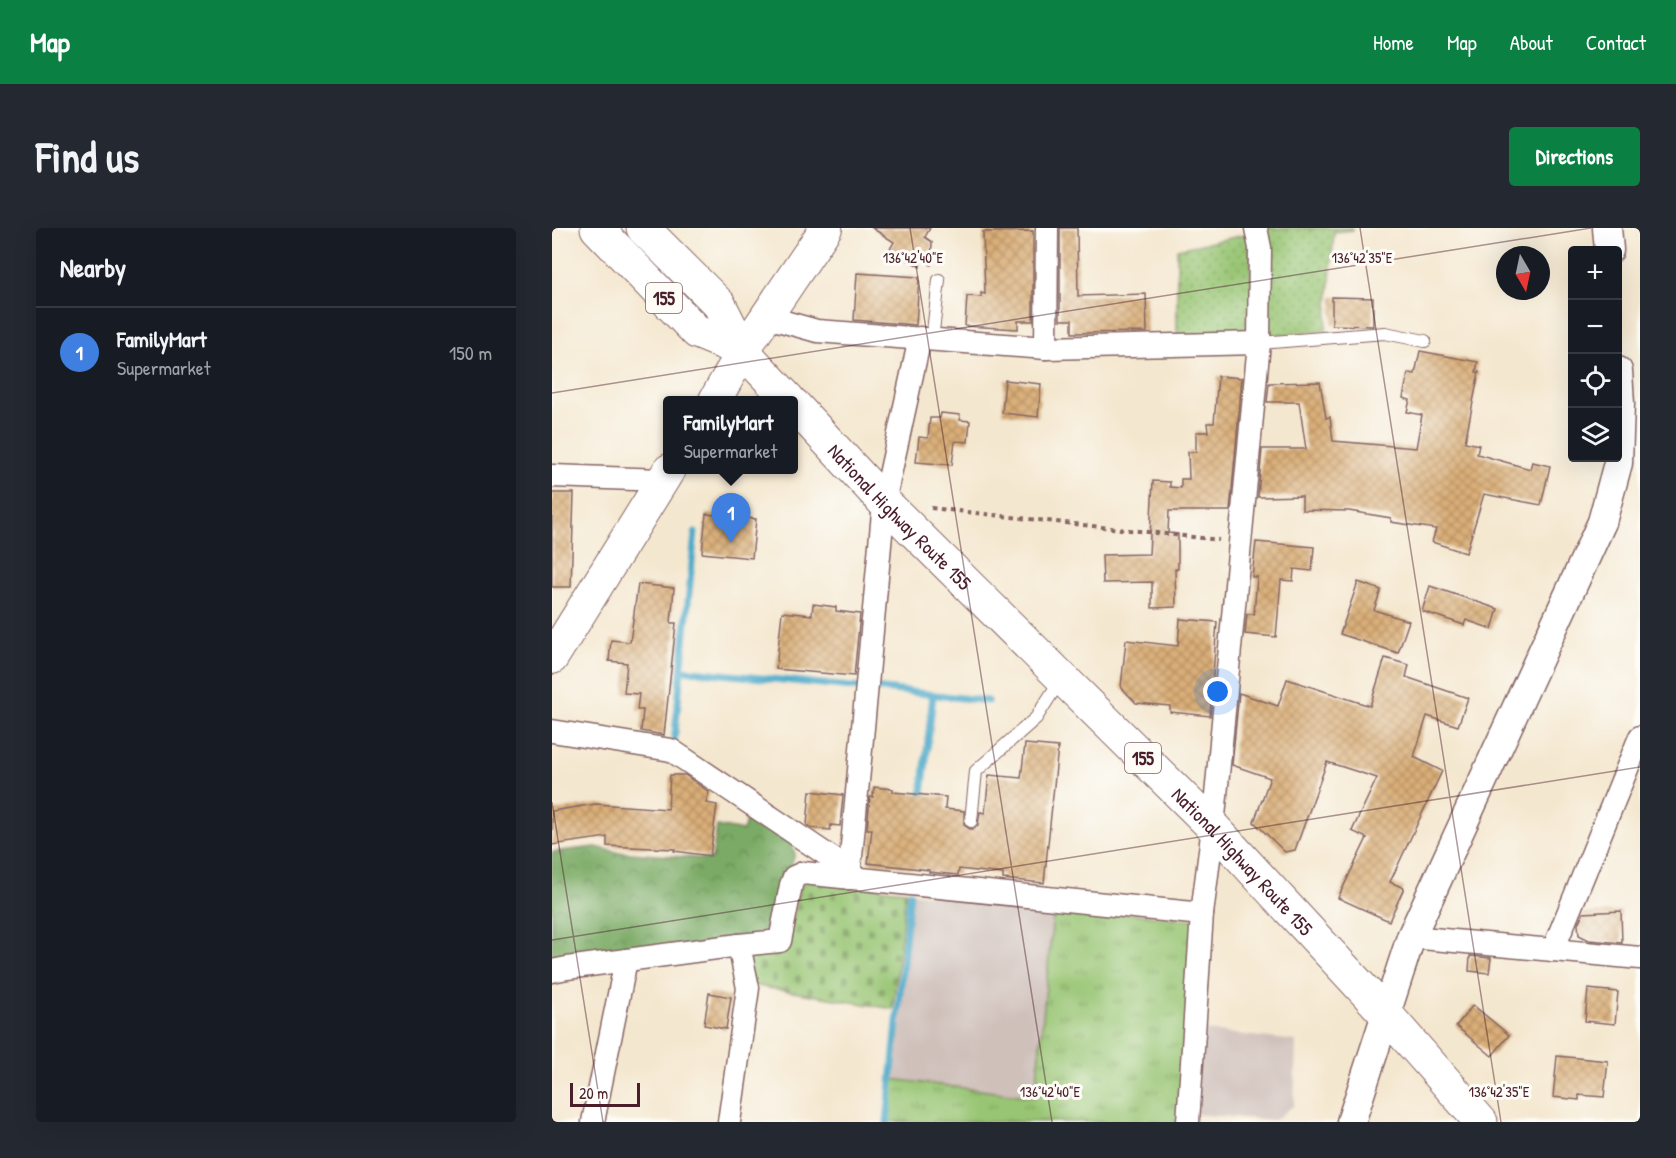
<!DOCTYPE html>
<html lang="en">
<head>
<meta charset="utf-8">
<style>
  body { margin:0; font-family:"Patrick Hand",sans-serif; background:#242831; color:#f1f3f6 }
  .controls { position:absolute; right:18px; top:18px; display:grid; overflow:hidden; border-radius:6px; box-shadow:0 6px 24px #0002 }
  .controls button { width:54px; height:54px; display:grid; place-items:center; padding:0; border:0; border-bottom:2px solid #363941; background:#171b24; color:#f1f3f6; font:30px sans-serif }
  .compass { position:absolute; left:944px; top:18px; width:54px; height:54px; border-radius:50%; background:#171b24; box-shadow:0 6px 24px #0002; rotate:171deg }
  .scale { position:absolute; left:18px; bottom:15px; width:70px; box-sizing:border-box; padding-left:6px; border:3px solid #4a1f2b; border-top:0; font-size:16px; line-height:21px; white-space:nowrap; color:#4a1f2b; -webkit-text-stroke:4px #fdfcf7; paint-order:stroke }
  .you { position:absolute; left:666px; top:464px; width:21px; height:21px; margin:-15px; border:4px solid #fff; border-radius:50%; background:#1a73e8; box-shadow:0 0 0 9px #1a73e833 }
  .badge { display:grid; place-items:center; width:39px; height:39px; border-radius:50%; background:#0b8043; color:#fff; font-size:20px; font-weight:700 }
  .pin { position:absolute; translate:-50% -50px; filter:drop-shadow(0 2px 3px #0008) }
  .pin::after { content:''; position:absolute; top:32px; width:21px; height:18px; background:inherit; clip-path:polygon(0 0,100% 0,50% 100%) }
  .popup { position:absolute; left:111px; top:168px; width:135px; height:78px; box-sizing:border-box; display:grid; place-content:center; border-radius:6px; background:#171b24; filter:drop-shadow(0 2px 4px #0005); font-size:20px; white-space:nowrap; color:#9ea1a6 }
  .popup b { font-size:22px; color:#f1f3f6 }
  .popup::after { content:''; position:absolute; left:50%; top:100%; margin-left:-12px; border:12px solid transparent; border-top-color:#171b24 }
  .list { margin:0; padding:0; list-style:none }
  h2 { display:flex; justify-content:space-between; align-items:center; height:78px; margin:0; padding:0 24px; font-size:26px }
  h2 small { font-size:20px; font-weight:400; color:#9ea1a6 }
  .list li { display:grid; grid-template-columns:39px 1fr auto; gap:18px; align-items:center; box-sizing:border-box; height:90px; padding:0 24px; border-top:2px solid #363941 }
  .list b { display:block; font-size:22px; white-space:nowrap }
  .list p { margin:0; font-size:20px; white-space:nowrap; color:#9ea1a6 }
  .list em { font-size:20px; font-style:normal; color:#9ea1a6 }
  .icon { flex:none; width:33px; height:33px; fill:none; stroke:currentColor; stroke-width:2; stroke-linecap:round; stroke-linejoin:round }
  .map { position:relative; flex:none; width:1088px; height:894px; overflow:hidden; border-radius:6px }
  header { display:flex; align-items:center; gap:36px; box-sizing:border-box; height:84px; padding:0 30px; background:#0b8043; color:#fff }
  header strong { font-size:28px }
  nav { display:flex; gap:33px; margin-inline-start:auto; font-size:21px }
  .intro { display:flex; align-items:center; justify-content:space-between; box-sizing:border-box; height:144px; padding:0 36px }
  h1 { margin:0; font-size:42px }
  .button { padding:15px 27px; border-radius:6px; background:#0b8043; color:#fff; font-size:21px; font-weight:700 }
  main { display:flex; gap:36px; padding:0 36px }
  aside { flex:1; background:#171b24; border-radius:6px; box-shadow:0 6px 24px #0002 }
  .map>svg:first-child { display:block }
  .industrial { fill:#cfc0ba }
  .grass { fill:url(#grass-tufts); stroke:#71724f; stroke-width:1.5 }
  .forest { fill:url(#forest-crowns); stroke:#626448; stroke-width:1.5 }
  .cemetery { fill:url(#cemetery-stones); stroke:#71724f; stroke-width:1.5 }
  .garden { fill:url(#garden-dots); stroke:#71724f; stroke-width:1.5 }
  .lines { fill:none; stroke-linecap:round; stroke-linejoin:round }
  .stream { stroke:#49a8c8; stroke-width:7 }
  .building { fill:url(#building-cross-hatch) }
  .service-casing { stroke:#866564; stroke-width:14 }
  .minor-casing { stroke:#866564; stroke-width:25 }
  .tertiary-casing { stroke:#866564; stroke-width:31 }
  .secondary-casing { stroke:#866564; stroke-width:34 }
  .trunk-casing { stroke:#866564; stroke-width:35 }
  .path { stroke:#866564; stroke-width:4; stroke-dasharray:4.5 4.5; stroke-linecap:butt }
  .service { stroke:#fff; stroke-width:12 }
  .minor { stroke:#fff; stroke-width:22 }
  .tertiary { stroke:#fff; stroke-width:28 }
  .secondary { stroke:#fff; stroke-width:32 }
  .trunk { stroke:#fff; stroke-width:33 }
  .ticks { fill:none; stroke:#4a1f2b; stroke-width:1.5; stroke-opacity:0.45 }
  .labels { text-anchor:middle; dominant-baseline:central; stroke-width:6; stroke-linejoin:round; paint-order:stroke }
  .shield { fill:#fdfcf7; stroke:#806168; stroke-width:1.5 }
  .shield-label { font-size:18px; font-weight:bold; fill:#4a1f2b }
  .street-label { font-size:20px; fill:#4a1f2b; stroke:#fdfcf7 }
  .ticks-label { font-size:15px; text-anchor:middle; fill:#4a1f2b; stroke:#fdfcf7; stroke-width:6; stroke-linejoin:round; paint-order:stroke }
</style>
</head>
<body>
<header>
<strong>Map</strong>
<nav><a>Home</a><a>Map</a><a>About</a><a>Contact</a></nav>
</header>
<div class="intro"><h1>Find us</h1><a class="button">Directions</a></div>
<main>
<aside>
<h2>Nearby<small></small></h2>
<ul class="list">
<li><span class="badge" style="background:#3f7fe0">1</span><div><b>FamilyMart</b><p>Supermarket</p></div><em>150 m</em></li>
</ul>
</aside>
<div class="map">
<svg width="1088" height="894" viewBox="0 0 1088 894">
  <defs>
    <pattern id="grass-tufts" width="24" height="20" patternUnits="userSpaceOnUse" patternTransform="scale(1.5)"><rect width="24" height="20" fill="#98c573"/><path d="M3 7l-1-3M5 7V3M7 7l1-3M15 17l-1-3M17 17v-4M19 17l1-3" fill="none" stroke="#7e9f5f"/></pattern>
    <pattern id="forest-crowns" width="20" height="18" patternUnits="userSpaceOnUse" patternTransform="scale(1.5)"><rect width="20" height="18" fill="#7aaa65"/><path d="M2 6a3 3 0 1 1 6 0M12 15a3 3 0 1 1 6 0" fill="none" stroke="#668a53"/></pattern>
    <pattern id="cemetery-stones" width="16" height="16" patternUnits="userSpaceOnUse" patternTransform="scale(1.5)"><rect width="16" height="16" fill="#98c573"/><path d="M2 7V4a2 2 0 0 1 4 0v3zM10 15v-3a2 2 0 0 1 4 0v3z" fill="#7e9f5f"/></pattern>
    <pattern id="garden-dots" width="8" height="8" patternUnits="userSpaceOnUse" patternTransform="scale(1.5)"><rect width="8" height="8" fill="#98c573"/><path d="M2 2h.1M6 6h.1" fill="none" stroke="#7e9f5f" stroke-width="1.8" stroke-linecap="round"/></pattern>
    <pattern id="building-cross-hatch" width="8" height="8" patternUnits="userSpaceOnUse" patternTransform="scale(1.5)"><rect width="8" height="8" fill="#daaf78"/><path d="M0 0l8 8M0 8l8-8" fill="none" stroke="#b38e63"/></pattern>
  </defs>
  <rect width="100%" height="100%" fill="#fdfcf7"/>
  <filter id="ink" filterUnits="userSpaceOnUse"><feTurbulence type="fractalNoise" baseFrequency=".0167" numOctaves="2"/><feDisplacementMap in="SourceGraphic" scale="12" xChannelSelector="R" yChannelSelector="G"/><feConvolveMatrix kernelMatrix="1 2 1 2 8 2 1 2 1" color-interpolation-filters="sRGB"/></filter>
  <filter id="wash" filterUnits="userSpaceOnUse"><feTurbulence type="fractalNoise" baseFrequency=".008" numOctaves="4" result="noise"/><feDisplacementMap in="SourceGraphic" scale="24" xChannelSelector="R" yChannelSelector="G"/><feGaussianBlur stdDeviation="1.35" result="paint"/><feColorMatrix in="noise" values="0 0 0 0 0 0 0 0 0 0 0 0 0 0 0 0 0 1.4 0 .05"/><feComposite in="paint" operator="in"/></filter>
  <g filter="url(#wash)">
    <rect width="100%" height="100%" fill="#f4e7cf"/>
    <!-- industrial -->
    <g class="industrial">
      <path d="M358,665L502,678L483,869L340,851Z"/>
      <path d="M649,802L744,813L742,877L723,892L640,886Z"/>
    </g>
    <!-- grass -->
    <path class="grass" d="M502,678L644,692L630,894H335L340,851L483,869Z"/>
    <!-- forest -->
    <path class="forest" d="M198,580L238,612L243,626L222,689L212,702L192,711L0,735V624L44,619L65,624L160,631L165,598L191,603Z"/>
    <!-- cemetery -->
    <path class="cemetery" d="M256,653L354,663L341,781L200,757L193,722L235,718L247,660Z"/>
    <!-- garden -->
    <g class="garden">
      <path d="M710,0H801V2L782,4L774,103L711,108Z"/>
      <path d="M698,6L701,109L625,111V21Z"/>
    </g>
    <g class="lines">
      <!-- stream -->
      <g class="stream">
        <path d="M130,442L310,460"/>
        <path d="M323,460L436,473"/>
        <path d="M122,514L143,305"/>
        <path d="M369,576L381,467"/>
        <path d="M335,894L358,665"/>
      </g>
    </g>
    <g id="blocks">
      <!-- building -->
      <g class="building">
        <path d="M320,0H378L373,9L380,14L379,37L368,30V39L338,21L342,14Z"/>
        <path d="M508,0H525L526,68L594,66L595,104L520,105V92H508Z"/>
        <path d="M481,3V93H466V101L413,98L415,68L429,69V65L433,66L431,4Z"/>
        <path d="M305,45L367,49L364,97L302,92Z"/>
        <path d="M780,69L821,70V98L780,97Z"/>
        <path d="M868,123L926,134L924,144H927L913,214L927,217L925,226L978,241L980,234L998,238L989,277L932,266L914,325L880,314L884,301L839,294V290L797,283L750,282V268L706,269L710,221H754L747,174H715L717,155L768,154L774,190L778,189L781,213L864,220L870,187L855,184L858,172L851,170L856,145L863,146Z"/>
        <path d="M666,148L690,150L678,283H617L616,305L626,306V341H623L624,379L600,380V354L551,355L550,327L597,326L601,253L618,254V259L629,260V251H637L636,224H644V204H656L655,195H662Z"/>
        <path d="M453,152L489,156L486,189L450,185Z"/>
        <path d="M389,185L408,187V192L418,193L416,214L403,213L400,237L364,234L367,209L376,210L378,190H388Z"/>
        <path d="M0,265H22L19,359H0Z"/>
        <path d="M154,286L204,291L200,330L150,325Z"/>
        <path d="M704,314L762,319L760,343L742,341L741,353L729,352L724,409L693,406L695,386H702L705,349H700Z"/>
        <path d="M806,354L829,362L822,382L857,393L846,425L788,406Z"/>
        <path d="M86,356L122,360L119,395H124L112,507L89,503L91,482H85L87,466L72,465L75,435L57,433L59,412L78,414Z"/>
        <path d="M878,358L946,381L940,401L914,392L912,397L870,383Z"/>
        <path d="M261,376L284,379V383L308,386L302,448L224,441L230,384L260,387Z"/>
        <path d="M628,391L665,394L658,488L618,484V478L584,475L569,459L574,412L626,418Z"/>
        <path d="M833,430L857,437L854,449L916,470L906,498L875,488L862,529L890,543L838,654L852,660L837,693L786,670L815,610L800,603L825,550L775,534L743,622L733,624L702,594L718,550L680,537L687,465L726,478L735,451L818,478Z"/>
        <path d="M473,516L506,519L492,655L451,651V646L407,641L406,647L377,644V642L316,635L320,601H315L318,569H321L322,559L341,561V564L394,569L393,581L412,583V597L418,601H422L426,597L428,584L433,585L437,547L469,550Z"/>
        <path d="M118,547H133L157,564L154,575L165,577L158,628L122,623L123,621L55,618V609L0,617V583L44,576L116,581Z"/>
        <path d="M258,563L291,567L288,598L279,597L278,602L259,600L255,597Z"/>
        <path d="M1069,683L1070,715L1037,712L1027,707L1026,696L1031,685Z"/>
        <path d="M918,728L939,730L937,745L917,743Z"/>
        <path d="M1036,761L1066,764L1063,796L1033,793Z"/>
        <path d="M157,765L179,769L174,801L152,797Z"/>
        <path d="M921,777L957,807L940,828L904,798Z"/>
        <path d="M1005,828L1056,833L1052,869L1027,867V872L1001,869Z"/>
      </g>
    </g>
  </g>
  <g filter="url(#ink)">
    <use href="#blocks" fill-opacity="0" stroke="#866564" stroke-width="1.5"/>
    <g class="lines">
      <!-- service casing -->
      <g class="service-casing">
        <g id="service">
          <path d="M380,112L387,52"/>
          <path d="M707,115L833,105L873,113"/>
          <path d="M419,593L424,543L484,490L509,451"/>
        </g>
      </g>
      <!-- minor casing -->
      <g class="minor-casing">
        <g id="minor">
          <path d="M215,89L265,103L494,120L707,115"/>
          <path d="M494,120L495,0"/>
          <path d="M0,248L110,252"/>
          <path d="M0,503L119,522L281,631L297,650"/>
          <path d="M297,650L332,274L368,110"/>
          <path d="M859,709L1088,730"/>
          <path d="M1001,722L1088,509"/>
          <path d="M0,743L15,740L187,717"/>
          <path d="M41,894L74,732"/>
          <path d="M177,894L196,760L187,717L228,713L239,657L242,649L251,645L650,686"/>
          <path d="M636,894L650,686L661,599L707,115L708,20L704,0"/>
        </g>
      </g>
      <!-- tertiary casing -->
      <g class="tertiary-casing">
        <g id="tertiary">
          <path d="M1055,0L1057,22"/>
          <path d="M799,894L859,709L1050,294L1066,235L1068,176L1066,143"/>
        </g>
      </g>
      <!-- secondary casing -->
      <g class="secondary-casing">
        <g id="secondary">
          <path d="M163,172L191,123L274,0"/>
          <path d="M0,430L117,242"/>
        </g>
      </g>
      <!-- trunk casing -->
      <g class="trunk-casing">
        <g id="trunk">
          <path d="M45,0L145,104L191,123"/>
          <path d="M91,0L167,76L191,123L237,172"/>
          <path id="s1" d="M242,177L332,274L661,599L834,786L929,894"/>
        </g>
      </g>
      <!-- path -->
      <path class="path" d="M379,280L667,312"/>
      <!-- service -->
      <use href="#service" class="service"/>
      <!-- minor -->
      <use href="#minor" class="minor"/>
      <!-- tertiary -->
      <use href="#tertiary" class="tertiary"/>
      <!-- secondary -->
      <use href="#secondary" class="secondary"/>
      <!-- trunk -->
      <use href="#trunk" class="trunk"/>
    </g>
  </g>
  <!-- ticks -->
  <path class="ticks" d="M358,0L500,894M808,0L949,894M0,165L1039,0M0,574L51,894M0,712L1088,539"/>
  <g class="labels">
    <!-- shield labels -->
    <g class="shield">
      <rect x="94" y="55" width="36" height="30" rx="4.5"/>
      <rect x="573" y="515" width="36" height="30" rx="4.5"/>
    </g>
    <g class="shield-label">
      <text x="112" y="70">155</text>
      <text x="591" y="530">155</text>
    </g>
    <!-- street labels -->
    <g class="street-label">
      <text stroke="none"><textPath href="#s1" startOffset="154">National Highway Route 155</textPath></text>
      <text stroke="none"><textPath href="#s1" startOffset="640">National Highway Route 155</textPath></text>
    </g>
  </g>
  <g class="ticks-label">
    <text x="361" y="35">136°42'40"E</text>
    <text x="810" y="35">136°42'35"E</text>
    <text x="498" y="869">136°42'40"E</text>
    <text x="947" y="869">136°42'35"E</text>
  </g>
</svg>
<div class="controls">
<button>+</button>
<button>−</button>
<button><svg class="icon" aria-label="locate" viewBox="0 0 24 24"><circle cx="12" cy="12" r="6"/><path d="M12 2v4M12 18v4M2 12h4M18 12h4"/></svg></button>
<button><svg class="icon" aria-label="layers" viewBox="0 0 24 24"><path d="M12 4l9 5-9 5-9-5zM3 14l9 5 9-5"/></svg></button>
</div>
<svg class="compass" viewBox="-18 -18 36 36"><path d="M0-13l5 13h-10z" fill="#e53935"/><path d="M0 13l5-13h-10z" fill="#9ea1a6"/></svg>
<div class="scale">20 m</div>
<div class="you"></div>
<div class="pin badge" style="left:179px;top:315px;background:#3f7fe0">1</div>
<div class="popup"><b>FamilyMart</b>Supermarket</div>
</div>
</main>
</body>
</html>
